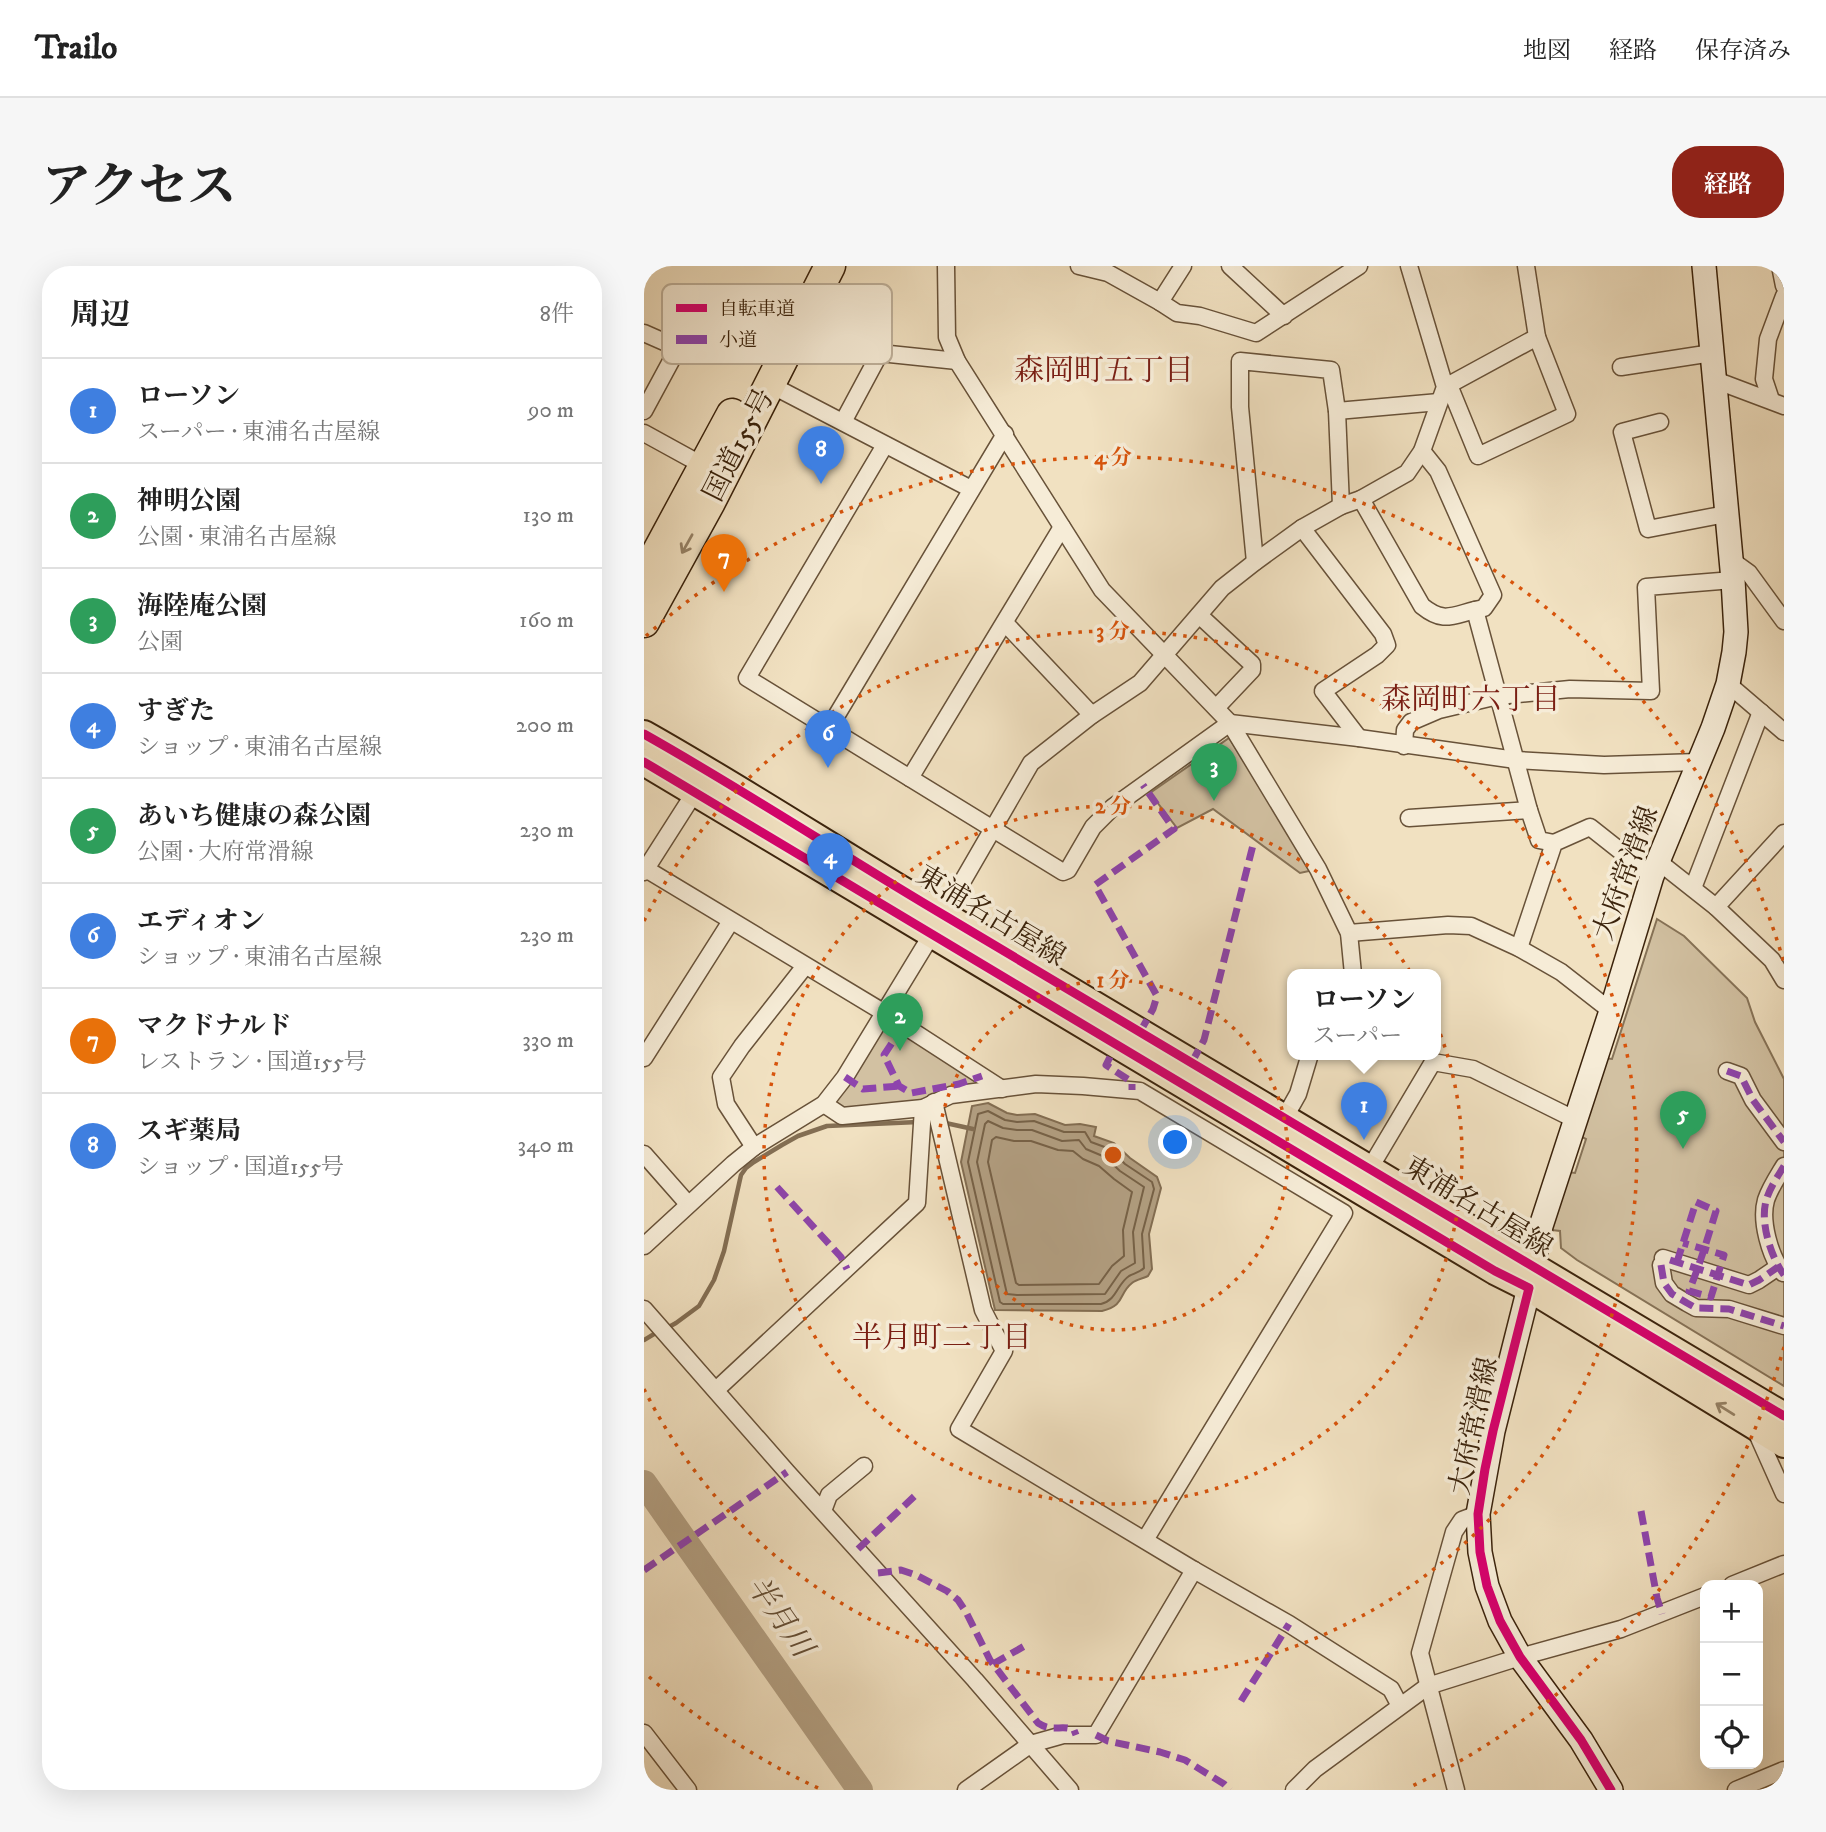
<!DOCTYPE html>
<html lang="ja">
<head>
<meta charset="utf-8">
<style>
  body { margin:0; font-family:"IM FELL DW Pica","Noto Serif JP",serif; background:#f6f6f6; color:#222 }
  .controls { position:absolute; right:21px; bottom:21px; display:grid; overflow:hidden; border-radius:14px; box-shadow:0 7px 28px #0002 }
  .controls button { width:63px; height:63px; display:grid; place-items:center; padding:0; border:0; border-bottom:2px solid #e0e0e0; background:#fff; color:#222; font:35px sans-serif }
  .you { position:absolute; left:532px; top:877px; width:24px; height:24px; margin:-18px; border:5px solid #fff; border-radius:50%; background:#1a73e8; box-shadow:0 0 0 10px #1a73e833 }
  .badge { display:grid; place-items:center; width:46px; height:46px; border-radius:50%; background:#8f2418; color:#fff; font-size:23px; font-weight:700 }
  .pin { position:absolute; translate:-50% -58px; filter:drop-shadow(0 2px 4px #0008) }
  .pin::after { content:''; position:absolute; top:37px; width:24px; height:21px; background:inherit; clip-path:polygon(0 0,100% 0,50% 100%) }
  .popup { position:absolute; left:643px; top:703px; width:154px; height:91px; box-sizing:border-box; display:grid; place-content:center; border-radius:14px; background:#fff; filter:drop-shadow(0 2px 5px #0005); font-size:23px; white-space:nowrap; color:#767676 }
  .popup b { font-size:26px; color:#222 }
  .popup::after { content:''; position:absolute; left:50%; top:100%; margin-left:-14px; border:14px solid transparent; border-top-color:#fff }
  .list { margin:0; padding:0; list-style:none }
  h2 { display:flex; justify-content:space-between; align-items:center; height:91px; margin:0; padding:0 28px; font-size:30px }
  h2 small { font-size:23px; font-weight:400; color:#767676 }
  .list li { display:grid; grid-template-columns:46px 1fr auto; gap:21px; align-items:center; box-sizing:border-box; height:105px; padding:0 28px; border-top:2px solid #e0e0e0 }
  .list b { display:block; font-size:26px; white-space:nowrap }
  .list p { margin:0; font-size:23px; white-space:nowrap; color:#767676 }
  .list em { font-size:23px; font-style:normal; color:#767676 }
  .icon { flex:none; width:38px; height:38px; fill:none; stroke:currentColor; stroke-width:2; stroke-linecap:round; stroke-linejoin:round }
  .map { position:relative; flex:none; width:1140px; height:1524px; overflow:hidden; border-radius:28px }
  header { display:flex; align-items:center; gap:42px; box-sizing:border-box; height:98px; padding:0 35px; background:#fff; border-bottom:2px solid #e0e0e0 }
  header strong { font-size:33px }
  nav { display:flex; gap:38px; margin-inline-start:auto; font-size:24px }
  .intro { display:flex; align-items:center; justify-content:space-between; box-sizing:border-box; height:168px; padding:0 42px }
  h1 { margin:0; font-size:49px }
  .button { padding:18px 32px; border-radius:28px; background:#8f2418; color:#fff; font-size:24px; font-weight:700 }
  main { display:flex; gap:42px; padding:0 42px }
  aside { flex:1; background:#fff; border-radius:28px; box-shadow:0 7px 28px #0002 }
  .map>svg:first-child { display:block }
  .green { fill:#d2c1a2; stroke:#867257; stroke-width:2 }
  .water { fill:#b3a083; stroke:#836e53; stroke-width:2 }
  .lines { fill:none; stroke-linecap:round; stroke-linejoin:round }
  .shore { stroke:#776248; stroke-width:2 }
  .stream { stroke:#836e53; stroke-width:4.5 }
  .river { stroke:#b3a083; stroke-width:26 }
  .street-casing { stroke:#685239; stroke-width:19 }
  .secondary-casing { stroke:#3b230c; stroke-width:26 }
  .primary-casing { stroke:#3b230c; stroke-width:30 }
  .highway-casing { stroke:#3b230c; stroke-width:33 }
  .street { stroke:#f6ecd7; stroke-width:16 }
  .secondary { stroke:#f6ecd7; stroke-width:23 }
  .primary { stroke:#f1e1c1; stroke-width:26 }
  .highway { stroke:#f1e1c1; stroke-width:30 }
  .quiet { stroke:#8e44ad; stroke-width:7; stroke-dasharray:14 7; stroke-linecap:butt }
  .cycleway-casing { stroke:#f6ecd7; stroke-width:13 }
  .cycleway { stroke:#d6006c; stroke-width:9 }
  .oneway { stroke:#968266 }
  .ring { fill:none; stroke:#d7540c; stroke-width:3.5; stroke-dasharray:3.5 7 }
  .labels { text-anchor:middle; dominant-baseline:central; stroke-width:7; stroke-linejoin:round; paint-order:stroke }
  .street-label { font-size:28px; fill:#3b230c; stroke:#f6ecd7 }
  .neighbourhood-label { font-size:30px; fill:#7a1f14; stroke:#f6ecd7 }
  .water-label { font-size:30px; font-style:italic; fill:#654f36; stroke:#f6ecd7 }
  .key { fill:#f6ecd7; stroke:#beb09a; stroke-width:2 }
  .key-label { font-size:19px; fill:#3b230c }
  .centre { fill:#d7540c; stroke:#f6ecd7; stroke-width:3.5 }
  .ring-label { font-size:21px; text-anchor:middle; font-weight:bold; fill:#d7540c; stroke:#f6ecd7; stroke-width:7; stroke-linejoin:round; paint-order:stroke }
</style>
</head>
<body>
<header>
<strong>Trailo</strong>
<nav><a>地図</a><a>経路</a><a>保存済み</a></nav>
</header>
<div class="intro"><h1>アクセス</h1><a class="button">経路</a></div>
<main>
<aside>
<h2>周辺<small>8件</small></h2>
<ul class="list">
<li><span class="badge" style="background:#3f7fe0">1</span><div><b>ローソン</b><p>スーパー · 東浦名古屋線</p></div><em>90 m</em></li>
<li><span class="badge" style="background:#2e9e5b">2</span><div><b>神明公園</b><p>公園 · 東浦名古屋線</p></div><em>130 m</em></li>
<li><span class="badge" style="background:#2e9e5b">3</span><div><b>海陸庵公園</b><p>公園</p></div><em>160 m</em></li>
<li><span class="badge" style="background:#3f7fe0">4</span><div><b>すぎた</b><p>ショップ · 東浦名古屋線</p></div><em>200 m</em></li>
<li><span class="badge" style="background:#2e9e5b">5</span><div><b>あいち健康の森公園</b><p>公園 · 大府常滑線</p></div><em>230 m</em></li>
<li><span class="badge" style="background:#3f7fe0">6</span><div><b>エディオン</b><p>ショップ · 東浦名古屋線</p></div><em>230 m</em></li>
<li><span class="badge" style="background:#e8710a">7</span><div><b>マクドナルド</b><p>レストラン · 国道155号</p></div><em>330 m</em></li>
<li><span class="badge" style="background:#3f7fe0">8</span><div><b>スギ薬局</b><p>ショップ · 国道155号</p></div><em>340 m</em></li>
</ul>
</aside>
<div class="map">
<svg width="1140" height="1524" viewBox="0 0 1140 1524">
  <rect width="100%" height="100%" fill="#f1e1c1"/>
  <filter id="stains"><feTurbulence type="fractalNoise" baseFrequency=".00286" numOctaves="4"/><feColorMatrix values="0 0 0 0 .2 0 0 0 0 .09 0 0 0 0 .02 0 0 0 .5 -.17"/></filter>
  <radialGradient id="worn" r=".72"><stop offset=".6" stop-color="#630" stop-opacity="0"/><stop offset="1" stop-color="#630" stop-opacity=".3"/></radialGradient>
  <!-- green -->
  <g class="green">
    <path d="M585,472L674,603L656,607L569,543L533,562L506,527Z"/>
    <path d="M1013,653L1040,670L1103,732L1111,756L1140,813V1120L933,994L917,982L916,965L907,964L924,906L931,907L942,873L938,871L960,792L968,793Z"/>
    <path d="M239,746L358,823L198,850L180,838Z"/>
  </g>
  <!-- water -->
  <path class="water" d="M344,837L363,847L373,849L391,848L421,859L436,858L452,861L450,870L470,877L486,892L513,911L517,922L505,968L508,1003L504,1010C500,1012 491,1014 488,1017C474,1028 482,1039 458,1045L351,1044L317,896L328,840Z"/>
  <g class="lines">
    <!-- shore -->
    <g class="shore">
      <path d="M344,845L361,854L373,856L390,855L420,866H441L447,876L466,883L481,898L508,916L510,923L498,968L500,1002C496,1006 491,1007 485,1010C473,1018 473,1034 457,1038H359L356,1036L324,896L334,848Z"/>
      <path d="M344,855L359,862L373,864H388L418,875L435,874L442,883L461,891L476,905L500,921L489,966L491,997L477,1005L461,1028L373,1029L363,1028L333,896L341,858Z"/>
      <path d="M352,871L370,875H387L414,884L429,885L439,893L455,900L470,913L488,926L479,964L480,990L468,1000L455,1018L375,1019L372,1017L344,896L348,874Z"/>
    </g>
    <!-- stream -->
    <g class="stream">
      <path d="M297,856L329,863"/>
      <path d="M23,1062L32,1057L55,1040L70,1014L80,985L97,909L102,902L110,896L138,879L154,870L183,860L274,856"/>
      <path d="M0,1074L15,1065"/>
    </g>
    <!-- river -->
    <path class="river" d="M0,1217L216,1524"/>
    <!-- street casing -->
    <g class="street-casing">
      <g id="street">
        <path d="M302,0L303,71L313,95L458,324L586,457L674,603L705,667L709,708"/>
        <path d="M435,0L464,7L516,36L533,47L556,50L612,67L715,0"/>
        <path d="M586,0L640,50"/>
        <path d="M1136,0L1140,20"/>
        <path d="M516,36L539,0"/>
        <path d="M0,67L34,82L0,145"/>
        <path d="M977,101L1068,87"/>
        <path d="M1071,114L1140,140"/>
        <path d="M125,118L327,223"/>
        <path d="M805,119L834,190L923,148L893,71"/>
        <path d="M801,121L893,71L882,0"/>
        <path d="M1127,134L1120,113L1124,73L1140,30"/>
        <path d="M693,145L795,136"/>
        <path d="M199,156L236,87L313,95"/>
        <path d="M1016,156L978,166L1004,263L1082,248"/>
        <path d="M0,167L60,200"/>
        <path d="M241,179L103,412L419,606L424,604L449,561L469,541L586,457L715,472L872,494L960,499L1054,496"/>
        <path d="M778,185L794,205L849,329L840,342L831,344L885,544L895,574L910,577"/>
        <path d="M717,233L778,340C799,357 807,350 831,344"/>
        <path d="M658,262L739,368L743,379L733,389L679,425L715,472"/>
        <path d="M1087,294L1105,307L1140,355"/>
        <path d="M611,296L596,141V95L687,104L693,145L697,240"/>
        <path d="M555,349L608,398V404L572,442"/>
        <path d="M361,357L448,449"/>
        <path d="M1084,418L1140,466"/>
        <path d="M185,462L361,168"/>
        <path d="M760,480L761,464L767,456L795,444L854,430L926,423L1007,425L1002,321L1089,314"/>
        <path d="M266,512L418,261"/>
        <path d="M765,552L885,544"/>
        <path d="M1015,596L1072,641L1128,694L1140,714"/>
        <path d="M2,603L239,746L358,823"/>
        <path d="M0,606L51,526"/>
        <path d="M1049,622L1117,446"/>
        <path d="M1072,641L1140,567"/>
        <path d="M705,667L804,659L827,660L875,682L917,706L967,745"/>
        <path d="M875,682L910,577L946,561L1008,610"/>
        <path d="M0,792L87,655"/>
        <path d="M1083,805L1097,810L1109,834L1140,876"/>
        <path d="M290,836L339,1044L360,1085L315,1163L550,1304L645,1358L747,1423L756,1440"/>
        <path d="M180,838L198,850L279,842L307,829L392,818L439,820L496,825L700,947L501,1274"/>
        <path d="M641,851L654,828L666,788"/>
        <path d="M110,881L82,838L77,811L98,780L161,700"/>
        <path d="M0,888L44,938"/>
        <path d="M726,902L789,796L829,803L932,854"/>
        <path d="M0,980L89,898L110,881L180,838L201,811L288,668L387,497L448,449L496,417L578,322L611,296L658,262L697,240L717,233L763,207L778,185L801,121L765,0"/>
        <path d="M1019,992L1105,1019L1115,1014L1134,1001"/>
        <path d="M1017,999L1020,1017L1028,1028L1043,1037L1052,1042L1085,1043L1140,1060"/>
        <path d="M1139,1007C1126,990 1116,955 1122,934C1126,922 1134,910 1140,900"/>
        <path d="M0,1043L143,1206L331,1414L426,1524"/>
        <path d="M72,1124L273,937L279,842"/>
        <path d="M1111,1163L1140,1228"/>
        <path d="M179,1245L185,1229L220,1200"/>
        <path d="M1088,1319L1140,1298"/>
        <path d="M0,1467L44,1524"/>
        <path d="M322,1524L387,1478L419,1469H452L550,1304"/>
        <path d="M650,1524L671,1503L784,1420L876,1391L977,1363L1061,1330"/>
        <path d="M812,1524L776,1387L810,1266L818,1254L834,1248"/>
        <path d="M1092,1524L1140,1504"/>
      </g>
    </g>
    <!-- secondary casing -->
    <g class="secondary-casing">
      <path id="secondary" d="M967,1524L937,1474L876,1391L856,1355L843,1320L836,1286L834,1248L849,1165L885,1022L897,960L967,745L1008,610L1069,462L1084,418L1090,386L1092,366L1089,314L1060,0"/>
    </g>
    <!-- primary casing -->
    <g class="primary-casing">
      <g id="primary">
        <path d="M0,468C103,526 201,591 303,651C582,817 861,984 1140,1150"/>
        <path d="M0,496L851,1005L885,1022L1140,1178"/>
      </g>
    </g>
    <!-- highway casing -->
    <g class="highway-casing">
      <g id="highway">
        <path d="M0,311L88,148"/>
        <path d="M0,356L66,236L186,0"/>
      </g>
    </g>
    <!-- street -->
    <use href="#street" class="street"/>
    <!-- secondary -->
    <use href="#secondary" class="secondary"/>
    <!-- primary -->
    <use href="#primary" class="primary"/>
    <!-- highway -->
    <use href="#highway" class="highway"/>
    <!-- quiet -->
    <g class="quiet">
      <path d="M259,760L240,789L255,820L267,827L315,818L338,810"/>
      <path d="M496,766L509,743L513,730L451,619L530,563L499,519"/>
      <path d="M466,791L462,799L488,816V824"/>
      <path d="M548,796L560,774L610,575"/>
      <path d="M1083,805L1097,810L1109,834L1140,876"/>
      <path d="M201,811L219,823L255,820"/>
      <path d="M1140,900C1134,910 1125,923 1122,935C1116,957 1127,991 1140,1009"/>
      <path d="M133,921L197,991L203,1003"/>
      <path d="M1026,994L1105,1019L1115,1014L1134,1001"/>
      <path d="M1033,996L1052,936L1072,945C1064,971 1056,998 1045,1025L1067,1031L1080,989L1039,977"/>
      <path d="M1017,999L1020,1017L1028,1028L1043,1037L1052,1042L1085,1043L1140,1060"/>
      <path d="M997,1245L1013,1332L1018,1348"/>
      <path d="M214,1283L275,1226"/>
      <path d="M0,1304L143,1206"/>
      <path d="M234,1307L257,1304L272,1309L303,1325L314,1334L322,1346L346,1394L394,1457C409,1467 417,1458 430,1464L432,1469"/>
      <path d="M349,1398L384,1378"/>
      <path d="M597,1435L645,1358"/>
      <path d="M452,1469L464,1475L516,1486L541,1494L580,1518L586,1524"/>
    </g>
    <!-- cycleway casing -->
    <g class="cycleway-casing">
      <g id="cycleway">
        <path d="M0,468C103,526 201,591 303,651C582,817 861,984 1140,1150"/>
        <path d="M0,496L851,1005L885,1022L849,1165L841,1203L834,1248L836,1286L843,1320L856,1355L876,1391L937,1474L967,1524"/>
      </g>
    </g>
    <!-- cycleway -->
    <use href="#cycleway" class="cycleway"/>
  </g>
  <!-- one-way arrows -->
  <defs><path id="oneway-shaft" d="M-6 0H5M1.5-3L5.5 0L1.5 3" fill="none" stroke-width="1.6" stroke-linecap="round" stroke-linejoin="round" transform="scale(1.75)"/></defs>
  <g class="oneway">
    <use href="#oneway-shaft" transform="translate(43 278) rotate(119)"/>
    <use href="#oneway-shaft" transform="translate(1081 1143) rotate(-148)"/>
  </g>
  <!-- distance rings -->
  <g class="ring">
    <circle cx="469" cy="889" r="175"/>
    <circle cx="469" cy="889" r="349"/>
    <path d="M0 655A524 524 0 1 1 0 1123"/>
    <path d="M1140 1081A698 698 0 0 1 764 1522M174 1522A698 698 0 0 1 2 1408M2 370A698 698 0 0 1 1140 697"/>
  </g>
  <g class="labels">
    <!-- street labels -->
    <g class="street-label">
      <text transform="translate(95 179) rotate(-63)">国道155号</text>
      <text transform="translate(982 607) rotate(-70)">大府常滑線</text>
      <text transform="translate(347 650) rotate(31)">東浦名古屋線</text>
      <text transform="translate(834 941) rotate(31)">東浦名古屋線</text>
      <text transform="translate(830 1160) rotate(-78)">大府常滑線</text>
    </g>
    <!-- neighbourhood labels -->
    <g class="neighbourhood-label">
      <text x="460" y="105">森岡町五丁目</text>
      <text x="827" y="434">森岡町六丁目</text>
      <text x="298" y="1072">半月町二丁目</text>
    </g>
    <!-- water labels -->
    <g class="water-label">
      <text transform="translate(135 1351) rotate(55)">半月川</text>
    </g>
  </g>
  <!-- legend -->
  <rect x="18" y="18" width="230" height="80" rx="10" class="key"/>
  <rect x="32" y="38" width="31" height="8" fill="#d6006c"/>
  <rect x="32" y="69" width="31" height="9" fill="#8e44ad"/>
  <g class="key-label">
    <text x="75" y="49">自転車道</text>
    <text x="75" y="80">小道</text>
  </g>
  <circle cx="469" cy="889" r="10" class="centre"/>
  <g class="ring-label">
    <text x="469" y="198">4 分</text>
    <text x="469" y="372">3 分</text>
    <text x="469" y="547">2 分</text>
    <text x="469" y="721">1 分</text>
  </g>
  <rect width="100%" height="100%" filter="url(#stains)"/>
  <rect width="100%" height="100%" fill="url(#worn)"/>
</svg>
<div class="controls">
<button>+</button>
<button>−</button>
<button><svg class="icon" aria-label="locate" viewBox="0 0 24 24"><circle cx="12" cy="12" r="6"/><path d="M12 2v4M12 18v4M2 12h4M18 12h4"/></svg></button>
</div>
<div class="you"></div>
<div class="pin badge" style="left:720px;top:874px;background:#3f7fe0">1</div>
<div class="popup"><b>ローソン</b>スーパー</div>
<div class="pin badge" style="left:256px;top:785px;background:#2e9e5b">2</div>
<div class="pin badge" style="left:570px;top:535px;background:#2e9e5b">3</div>
<div class="pin badge" style="left:186px;top:625px;background:#3f7fe0">4</div>
<div class="pin badge" style="left:1039px;top:883px;background:#2e9e5b">5</div>
<div class="pin badge" style="left:184px;top:502px;background:#3f7fe0">6</div>
<div class="pin badge" style="left:80px;top:326px;background:#e8710a">7</div>
<div class="pin badge" style="left:177px;top:218px;background:#3f7fe0">8</div>
</div>
</main>
</body>
</html>
